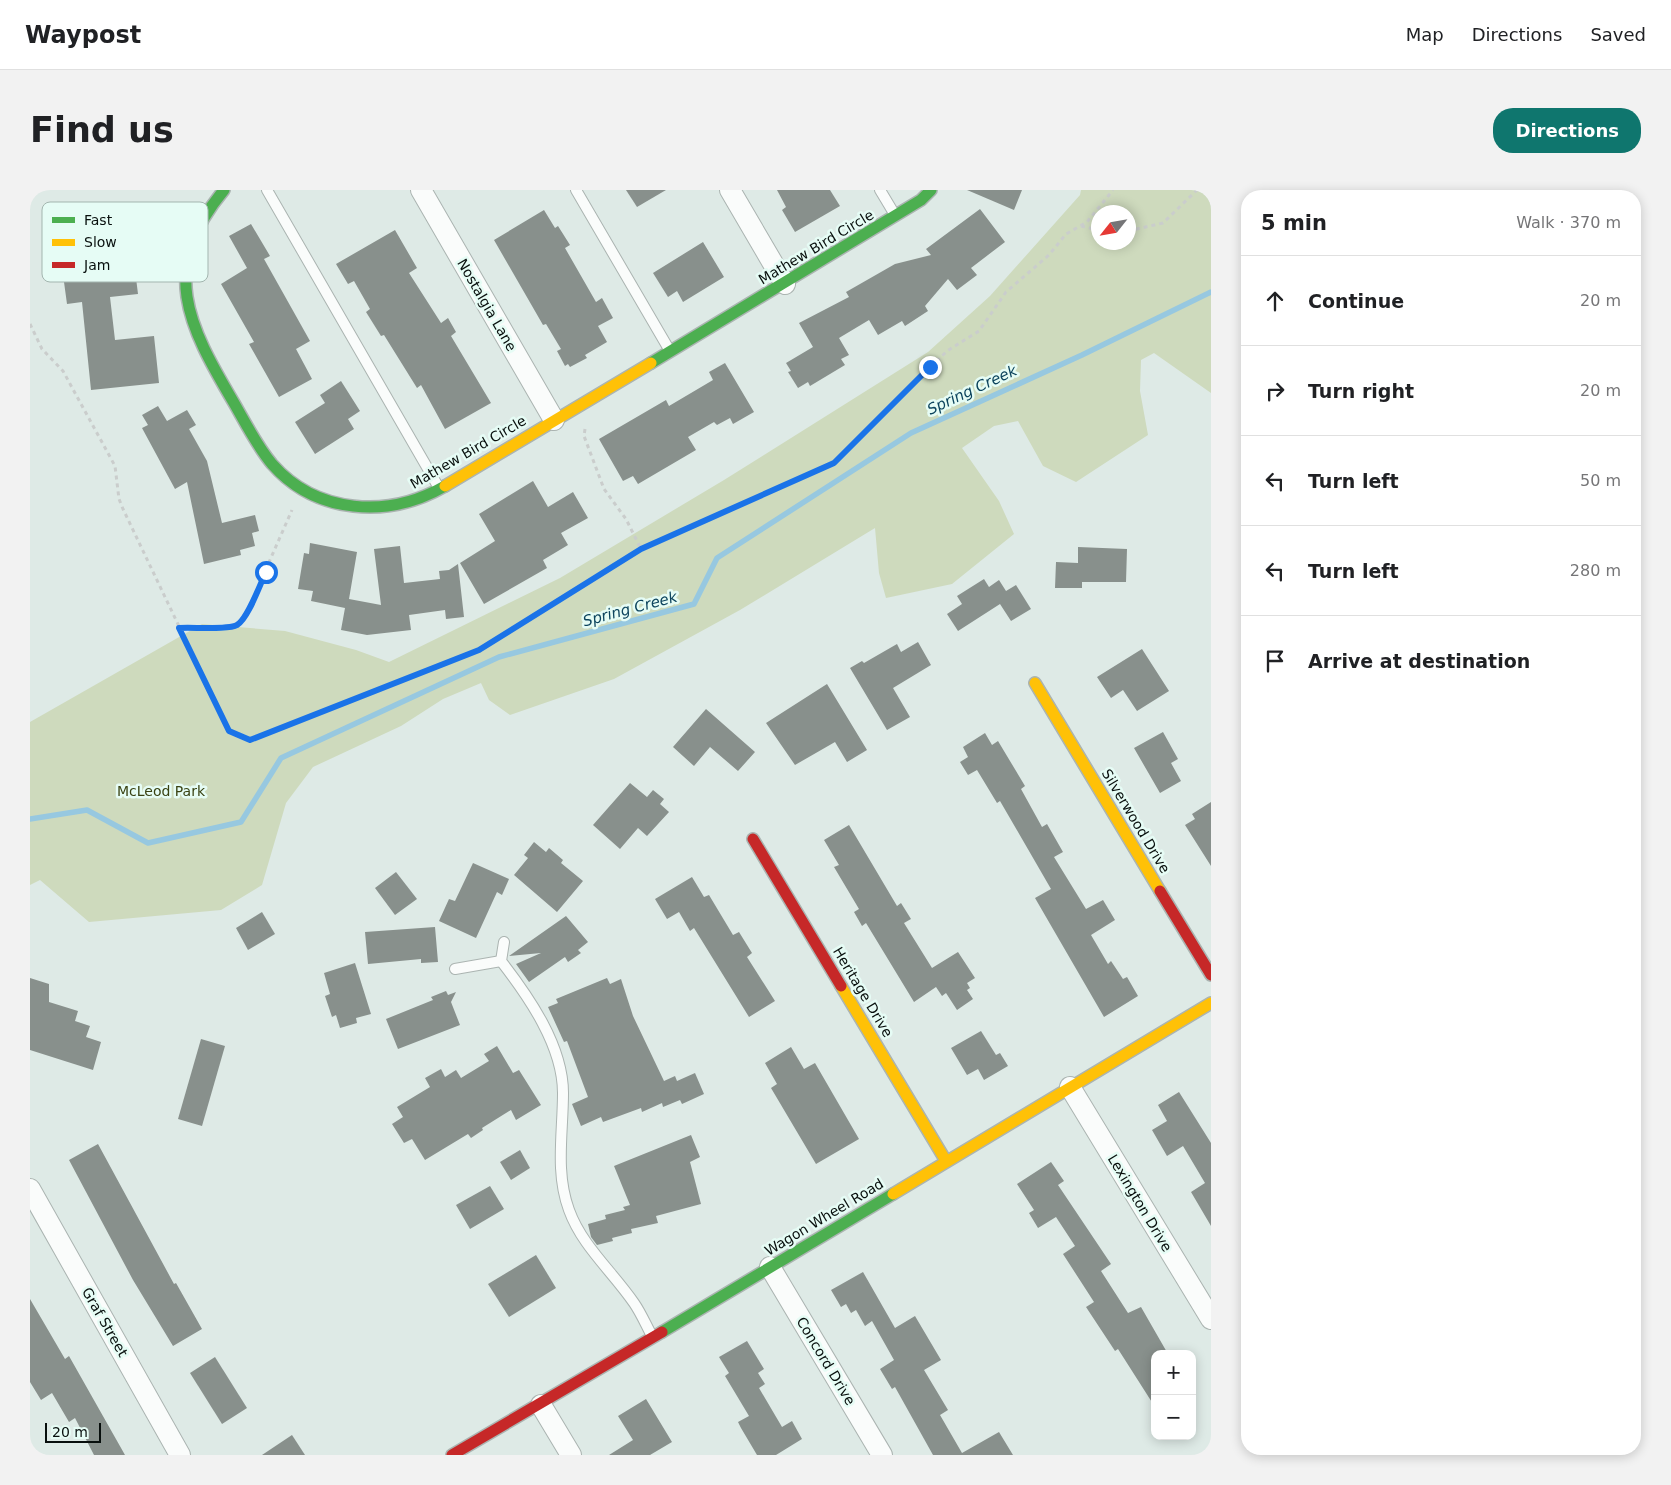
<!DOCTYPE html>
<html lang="en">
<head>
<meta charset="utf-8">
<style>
  body { margin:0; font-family:"DejaVu Sans",sans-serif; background:#f2f2f2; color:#202124 }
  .controls { position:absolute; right:15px; bottom:15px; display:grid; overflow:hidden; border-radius:10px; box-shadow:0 2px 12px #0003 }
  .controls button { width:45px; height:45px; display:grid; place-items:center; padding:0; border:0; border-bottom:1px solid #e0e0e0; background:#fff; color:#202124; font:25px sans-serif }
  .compass { position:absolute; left:1061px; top:15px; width:45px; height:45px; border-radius:50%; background:#fff; box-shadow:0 2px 12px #0003; rotate:239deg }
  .scale { position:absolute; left:15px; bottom:12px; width:56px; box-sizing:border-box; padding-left:5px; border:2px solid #080f0d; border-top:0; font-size:14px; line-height:18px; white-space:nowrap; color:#080f0d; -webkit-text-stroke:4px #e6fcf5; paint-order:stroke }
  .stop { position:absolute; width:15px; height:15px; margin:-11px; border:4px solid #1a73e8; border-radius:50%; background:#fff }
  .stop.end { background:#1a73e8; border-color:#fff; box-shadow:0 1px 5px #0008 }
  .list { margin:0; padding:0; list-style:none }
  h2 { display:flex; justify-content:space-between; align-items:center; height:65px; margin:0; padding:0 20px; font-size:21px }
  h2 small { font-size:16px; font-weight:400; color:#757577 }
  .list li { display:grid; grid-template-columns:32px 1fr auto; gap:15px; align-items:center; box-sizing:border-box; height:90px; padding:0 20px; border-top:1px solid #e0e0e0 }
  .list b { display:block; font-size:19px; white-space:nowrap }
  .list em { font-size:16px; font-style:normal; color:#757577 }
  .icon { flex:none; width:28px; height:28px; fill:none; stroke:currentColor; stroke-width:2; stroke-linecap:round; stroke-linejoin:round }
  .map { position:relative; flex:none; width:1181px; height:1265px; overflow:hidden; border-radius:20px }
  header { display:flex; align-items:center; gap:30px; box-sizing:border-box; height:70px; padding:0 25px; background:#fff; border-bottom:1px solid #e0e0e0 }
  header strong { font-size:24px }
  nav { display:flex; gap:28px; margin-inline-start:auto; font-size:18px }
  .intro { display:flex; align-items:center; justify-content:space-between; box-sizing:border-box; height:120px; padding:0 30px }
  h1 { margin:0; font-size:35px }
  .button { padding:12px 22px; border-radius:20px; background:#0f766e; color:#fff; font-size:18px; font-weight:700 }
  main { display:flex; gap:30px; padding:0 30px }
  aside { flex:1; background:#fff; border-radius:20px; box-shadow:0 2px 12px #0003 }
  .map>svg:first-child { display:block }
  .green { fill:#cedabd; fill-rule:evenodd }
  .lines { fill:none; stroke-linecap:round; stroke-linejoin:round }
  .stream { stroke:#97c8e0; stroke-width:5.5 }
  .building { fill:#88908c }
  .lane-casing { stroke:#abb4b1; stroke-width:12 }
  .street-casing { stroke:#abb4b1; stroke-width:22 }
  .fast-casing { stroke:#abb4b1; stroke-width:14 }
  .slow-casing { stroke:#abb4b1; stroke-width:14 }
  .jam-casing { stroke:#abb4b1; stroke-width:14 }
  .path { stroke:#cacdcc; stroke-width:3; stroke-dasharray:4 4; stroke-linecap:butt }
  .lane { stroke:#fafcfb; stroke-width:10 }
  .street { stroke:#fafcfb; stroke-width:20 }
  .fast { stroke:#4caf50; stroke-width:11 }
  .slow { stroke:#ffc107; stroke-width:11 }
  .jam { stroke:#c62828; stroke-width:11 }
  .route { stroke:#1a73e8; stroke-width:6 }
  .labels { text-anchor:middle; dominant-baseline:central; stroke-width:5; stroke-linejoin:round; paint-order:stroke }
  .street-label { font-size:14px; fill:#080f0d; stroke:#e6fcf5 }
  .park-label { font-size:14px; fill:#394212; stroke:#e6fcf5 }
  .water-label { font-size:15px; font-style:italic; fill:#0d445d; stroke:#e6fcf5 }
  .key { fill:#e6fcf5; stroke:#a3b5af; stroke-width:1 }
  .key-label { font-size:14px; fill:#080f0d }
</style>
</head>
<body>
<header>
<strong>Waypost</strong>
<nav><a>Map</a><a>Directions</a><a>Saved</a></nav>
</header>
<div class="intro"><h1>Find us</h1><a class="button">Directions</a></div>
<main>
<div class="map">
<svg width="1181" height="1265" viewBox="0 0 1181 1265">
  <rect width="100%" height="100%" fill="#deeae6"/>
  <!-- green -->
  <path class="green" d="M1051,0H1181V203L1124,163L1111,170L1110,201L1118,245L1046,292L1013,276L988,231L964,236L932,258L969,311L984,344L922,394L856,408L849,383L845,338L710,420L584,489L480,525L459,510L451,493L413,509L371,536L283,577L256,613L232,695L191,720L59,732L10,690L0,695V532L172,434L255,441L326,460L359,472L530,388L694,290L898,162L960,106L1050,5ZM1068,22H1098V52H1068Z"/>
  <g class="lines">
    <!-- stream -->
    <path class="stream" d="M0,629L57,620L118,653L211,632L251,568L469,467L664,414L687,368L881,243L1052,165L1181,102"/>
  </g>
  <!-- building -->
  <g class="building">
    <path d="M596,0H636L607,17Z"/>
    <path d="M747,0H800L810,16L765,42L752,20L756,17Z"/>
    <path d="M937,0H992L984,20Z"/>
    <path d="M950,19L975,52L941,78L947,85L927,100L918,89L895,116L898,121L875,136L872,131L848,145L839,130L809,148L819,165L811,169L815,175L780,196L778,192L768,198L758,182L761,181L756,173L783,157L769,133L819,107L816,102L865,74L901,65L896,59Z"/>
    <path d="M514,20L525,38L528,36L540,55L535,58L566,112L572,108L583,128L568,136L577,152L555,165L557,168L540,177L538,174L535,176L527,161L531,159L516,134L513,135L464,50Z"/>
    <path d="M221,34L240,66L234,69L280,151L266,159L282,189L249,207L219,154L224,152L191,94L217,78L199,46Z"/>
    <path d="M365,40L387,78L379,83L411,133L418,128L426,142L421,146L461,213L415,239L391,195L387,198L354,145L351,146L336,122L340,119L324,91L318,94L306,74Z"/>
    <path d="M61,48L65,85L105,80L108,104L80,107L85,150L124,146L129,193L61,200L52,112L37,114L34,92H29L26,70L38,69L36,51Z"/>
    <path d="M673,52L694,87L653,112L647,101L638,107L623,83Z"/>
    <path d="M695,173L724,222L703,234L700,228L687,235L684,232L658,247L666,260L608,294L603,286L593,291L569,249L636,210L639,216L683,190L679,182Z"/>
    <path d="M311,191L330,221L318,229L324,239L285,264L265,232L295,213L290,205Z"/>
    <path d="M128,216L137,231L157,220L166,235L159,239L177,271L192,333L225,325L229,341L222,343L225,356L210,360L211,365L174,374L157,292L145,299L112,238L118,235L112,225Z"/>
    <path d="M503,291L518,317L543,302L558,328L531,343L538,355L513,370L517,378L454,414L430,373L465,351L449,324Z"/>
    <path d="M280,353L327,362L319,409L351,415L344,359L370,356L374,393L410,389L409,381L419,380L428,374L434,427L416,429L415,420L379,425L381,440L337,445L311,440L315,418L281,411L283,401L268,399L274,363L279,364Z"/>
    <path d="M1048,357L1097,359L1096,392H1052V398H1025L1026,372L1048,373Z"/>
    <path d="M954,389L959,397L969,390L976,401L986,395L1001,419L981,431L970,414L928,441L917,424L932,414L927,406Z"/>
    <path d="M888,452L901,475L863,498L880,527L857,540L820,478L832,471L834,473L867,454L871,462Z"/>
    <path d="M1112,459L1139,501L1107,521L1093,500L1081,508L1067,487Z"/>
    <path d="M797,494L837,560L817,572L805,552L765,575L736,533Z"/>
    <path d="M676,519L725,562L708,581L680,557L664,576L643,557Z"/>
    <path d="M1133,542L1148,569L1141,573L1151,591L1130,603L1104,558Z"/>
    <path d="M955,543L962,555L968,551L995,596L991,599L1012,637L1017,634L1033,662L1024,667L1056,719L1073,710L1085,730L1061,745L1078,774L1081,771L1093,789L1097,787L1108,806L1074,827L1005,708L1021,699L970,611L967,613L947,580L938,585L930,572L938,567L933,557Z"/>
    <path d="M600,593L617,607L623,600L634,609L630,614L639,622L617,646L608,638L590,659L563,635Z"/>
    <path d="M1181,612V676L1155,635L1165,629L1162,624Z"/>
    <path d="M819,635L867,716L871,713L881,729L874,733L902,778L928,762L945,788L937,793L940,798L937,800L943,809L927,820L916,803L912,806L906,797L884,812L836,733L832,736L824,722L829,719L804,677L809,675L794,650Z"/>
    <path d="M504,652L516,662L519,658L533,670L531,673L553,691L527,722L484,685L498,668L494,665Z"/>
    <path d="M443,673L479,689L472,705L467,702L446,748L409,731L419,709L425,711Z"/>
    <path d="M366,682L387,709L365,725L345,698Z"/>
    <path d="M662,687L674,707L679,705L703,745L709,742L722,763L717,767L745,811L719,827L664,738L660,741L649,722L637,729L625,709Z"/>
    <path d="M232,722L245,744L218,760L206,738Z"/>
    <path d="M536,726L558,752L548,760L551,763L538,772L535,767L499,792L486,774L511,763L479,766Z"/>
    <path d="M405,737L408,772L391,773V769L338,774L335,742Z"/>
    <path d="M325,773L341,824L326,828L327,833L310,838L306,825L302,827L295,806L300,804L294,783Z"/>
    <path d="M0,788L19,794V812L48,821L45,831L60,836L56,847L71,852L63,880L0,860Z"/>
    <path d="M577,788L580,794L591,789L603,826L634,891L645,886L647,891L665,883L674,904L652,914L650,910L633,917L632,913L612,922L611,918L573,932L571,927L551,936L542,914L558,907L537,851L534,852L518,817L528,813L526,809Z"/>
    <path d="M416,801L418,805L426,802L421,812L430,835L368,859L356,829L403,810L401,807Z"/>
    <path d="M951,841L966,865L970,863L978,876L954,890L948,879L937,885L921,858Z"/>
    <path d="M171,849L195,856L172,936L148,929Z"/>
    <path d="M467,856L483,883L489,880L511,915L486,930L481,920L452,938L453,940L441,948L438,944L395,970L382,949L374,953L362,934L373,927L367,917L400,897L395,888L411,879L415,887L426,880L431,888L459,871L454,864Z"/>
    <path d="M761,857L774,879L785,873L829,949L786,974L741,898L747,894L735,873Z"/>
    <path d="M1149,902L1181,953V1036L1161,1002L1175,993L1153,956L1137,966L1122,940L1137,931L1128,915Z"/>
    <path d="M661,945L670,967L660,972L671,1014L626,1026L628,1033L601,1039L602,1043L582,1048L583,1051L567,1055L561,1047L558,1034L576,1029L575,1025L595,1020L593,1017L600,1015L584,976Z"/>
    <path d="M68,954L144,1094L146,1093L172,1139L143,1156L103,1090L39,970Z"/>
    <path d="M490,960L500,978L481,990L470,972Z"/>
    <path d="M1021,972L1034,991L1028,995L1081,1074L1071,1081L1098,1123L1111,1117L1138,1164H1125V1217L1088,1159L1085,1161L1056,1117L1064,1112L1033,1064L1045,1056L1026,1027L1008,1038L999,1023L1004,1020L987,994Z"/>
    <path d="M460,996L474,1019L440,1039L426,1015Z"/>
    <path d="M506,1065L526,1098L479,1127L458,1094Z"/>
    <path d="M833,1082L865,1138L885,1126L911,1170L894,1180L918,1220L910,1225L932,1263L969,1242L983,1265H903L865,1197L862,1199L850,1179L864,1170L842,1131L835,1136L826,1120L821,1123L816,1114L811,1117L801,1100Z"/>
    <path d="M0,1109L35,1169L39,1166L95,1265H64L45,1228L39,1232L22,1203L11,1210L0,1192Z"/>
    <path d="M717,1151L734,1179L728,1183L735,1194L729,1198L752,1237L762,1231L772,1249L746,1265H727L711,1238L708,1232L719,1226L695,1186L699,1183L689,1167Z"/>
    <path d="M185,1167L217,1218L192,1234L160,1183Z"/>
    <path d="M616,1209L642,1252L620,1265H579L603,1250L588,1226Z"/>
    <path d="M262,1245L275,1265H232Z"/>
  </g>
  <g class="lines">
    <!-- lane casing -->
    <g class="lane-casing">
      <g id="lane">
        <path d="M237,0L409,298"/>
        <path d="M546,0L640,161"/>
        <path d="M850,0L865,25"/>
        <path d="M474,752L471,771C499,807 533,856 533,903C533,943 525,982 539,1020C552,1056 582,1081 604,1113C611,1123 616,1135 622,1146"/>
        <path d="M425,779L471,771"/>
      </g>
    </g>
    <!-- street casing -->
    <g class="street-casing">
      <g id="street">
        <path d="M391,0L524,230"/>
        <path d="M700,0L755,94"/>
        <path d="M1040,897L1181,1129"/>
        <path d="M0,999L150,1265"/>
        <path d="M740,1077L852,1265"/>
        <path d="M511,1215L541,1265"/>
      </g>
    </g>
    <!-- fast casing -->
    <g class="fast-casing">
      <g id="fast">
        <path d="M194,0C128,79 158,135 204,213C216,234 227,256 242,274C286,324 358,329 415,296"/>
        <path d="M621,173L891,10L901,0"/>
        <path d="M632,1142L863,1004"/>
      </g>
    </g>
    <!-- slow casing -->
    <g class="slow-casing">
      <g id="slow">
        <path d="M415,296L621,173"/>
        <path d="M1005,493L1130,701"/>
        <path d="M811,796L916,971"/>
        <path d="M863,1004L1181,813"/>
      </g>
    </g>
    <!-- jam casing -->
    <g class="jam-casing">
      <g id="jam">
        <path d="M723,649L811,796"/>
        <path d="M1130,701L1181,785"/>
        <path d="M422,1265L632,1142"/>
      </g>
    </g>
    <!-- path -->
    <g class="path">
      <path d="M1051,36L1068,40"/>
      <path d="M1098,41L1133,33L1167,0"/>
      <path d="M0,134L12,159L33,181L85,276L89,309L93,319L199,541L220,550L449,460L611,359L803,273L917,161L949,141L976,102L1019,65L1036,44L1057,32L1083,0"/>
      <path d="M555,239L554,246L574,299L596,329L611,359"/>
      <path d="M149,438C169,436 200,442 214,429L262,320"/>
    </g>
    <!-- lane -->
    <use href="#lane" class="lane"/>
    <!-- street -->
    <use href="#street" class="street"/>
    <!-- fast -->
    <use href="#fast" class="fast"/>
    <!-- slow -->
    <use href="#slow" class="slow"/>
    <!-- jam -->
    <use href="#jam" class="jam"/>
  </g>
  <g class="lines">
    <!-- route -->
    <path class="route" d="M236,382C230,394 218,429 207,435C199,440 161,437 149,438L199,541L220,550L449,460L611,359L804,273L900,177"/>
  </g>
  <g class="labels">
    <!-- street labels -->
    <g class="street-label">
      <text transform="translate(786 57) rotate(-31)">Mathew Bird Circle</text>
      <text transform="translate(457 115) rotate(60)">Nostalgia Lane</text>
      <text transform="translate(438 262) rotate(-30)">Mathew Bird Circle</text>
      <text transform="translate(1106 631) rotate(59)">Silverwood Drive</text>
      <text transform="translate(833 802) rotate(59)">Heritage Drive</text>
      <text transform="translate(1110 1013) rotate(59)">Lexington Drive</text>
      <text transform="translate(794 1027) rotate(-31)">Wagon Wheel Road</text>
      <text transform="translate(75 1132) rotate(60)">Graf Street</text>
      <text transform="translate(796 1171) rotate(59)">Concord Drive</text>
    </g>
    <!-- park labels -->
    <g class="park-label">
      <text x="131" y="601">McLeod Park</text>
    </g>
    <!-- water labels -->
    <g class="water-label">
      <text transform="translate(942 200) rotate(-25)">Spring Creek</text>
      <text transform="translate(600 419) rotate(-15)">Spring Creek</text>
    </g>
  </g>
  <!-- legend -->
  <rect x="12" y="12" width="166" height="80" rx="8" class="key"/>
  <rect x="22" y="27" width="23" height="6" fill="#4caf50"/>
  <rect x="22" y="49" width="23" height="7" fill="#ffc107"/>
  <rect x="22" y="72" width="23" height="6" fill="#c62828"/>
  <g class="key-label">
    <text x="54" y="35">Fast</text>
    <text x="54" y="57">Slow</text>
    <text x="54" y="80">Jam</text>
  </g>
</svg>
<div class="controls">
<button>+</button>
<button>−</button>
</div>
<svg class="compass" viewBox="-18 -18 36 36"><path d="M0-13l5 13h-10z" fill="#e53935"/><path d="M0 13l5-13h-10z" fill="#757577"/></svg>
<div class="scale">20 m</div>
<div class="stop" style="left:236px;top:382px"></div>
<div class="stop end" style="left:900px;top:177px"></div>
</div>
<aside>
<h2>5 min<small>Walk · 370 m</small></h2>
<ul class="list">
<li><svg class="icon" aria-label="ahead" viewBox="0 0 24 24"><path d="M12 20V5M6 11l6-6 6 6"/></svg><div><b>Continue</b></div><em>20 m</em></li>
<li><svg class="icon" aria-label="right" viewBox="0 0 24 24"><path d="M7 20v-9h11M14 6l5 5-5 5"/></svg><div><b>Turn right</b></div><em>20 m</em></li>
<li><svg class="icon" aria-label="left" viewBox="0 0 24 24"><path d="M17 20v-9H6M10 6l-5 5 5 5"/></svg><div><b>Turn left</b></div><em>50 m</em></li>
<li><svg class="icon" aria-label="left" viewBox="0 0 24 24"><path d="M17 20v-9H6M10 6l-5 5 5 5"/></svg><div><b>Turn left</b></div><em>280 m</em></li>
<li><svg class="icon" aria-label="arrive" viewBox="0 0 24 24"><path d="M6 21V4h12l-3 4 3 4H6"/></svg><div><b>Arrive at destination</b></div></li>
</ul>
</aside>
</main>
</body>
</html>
